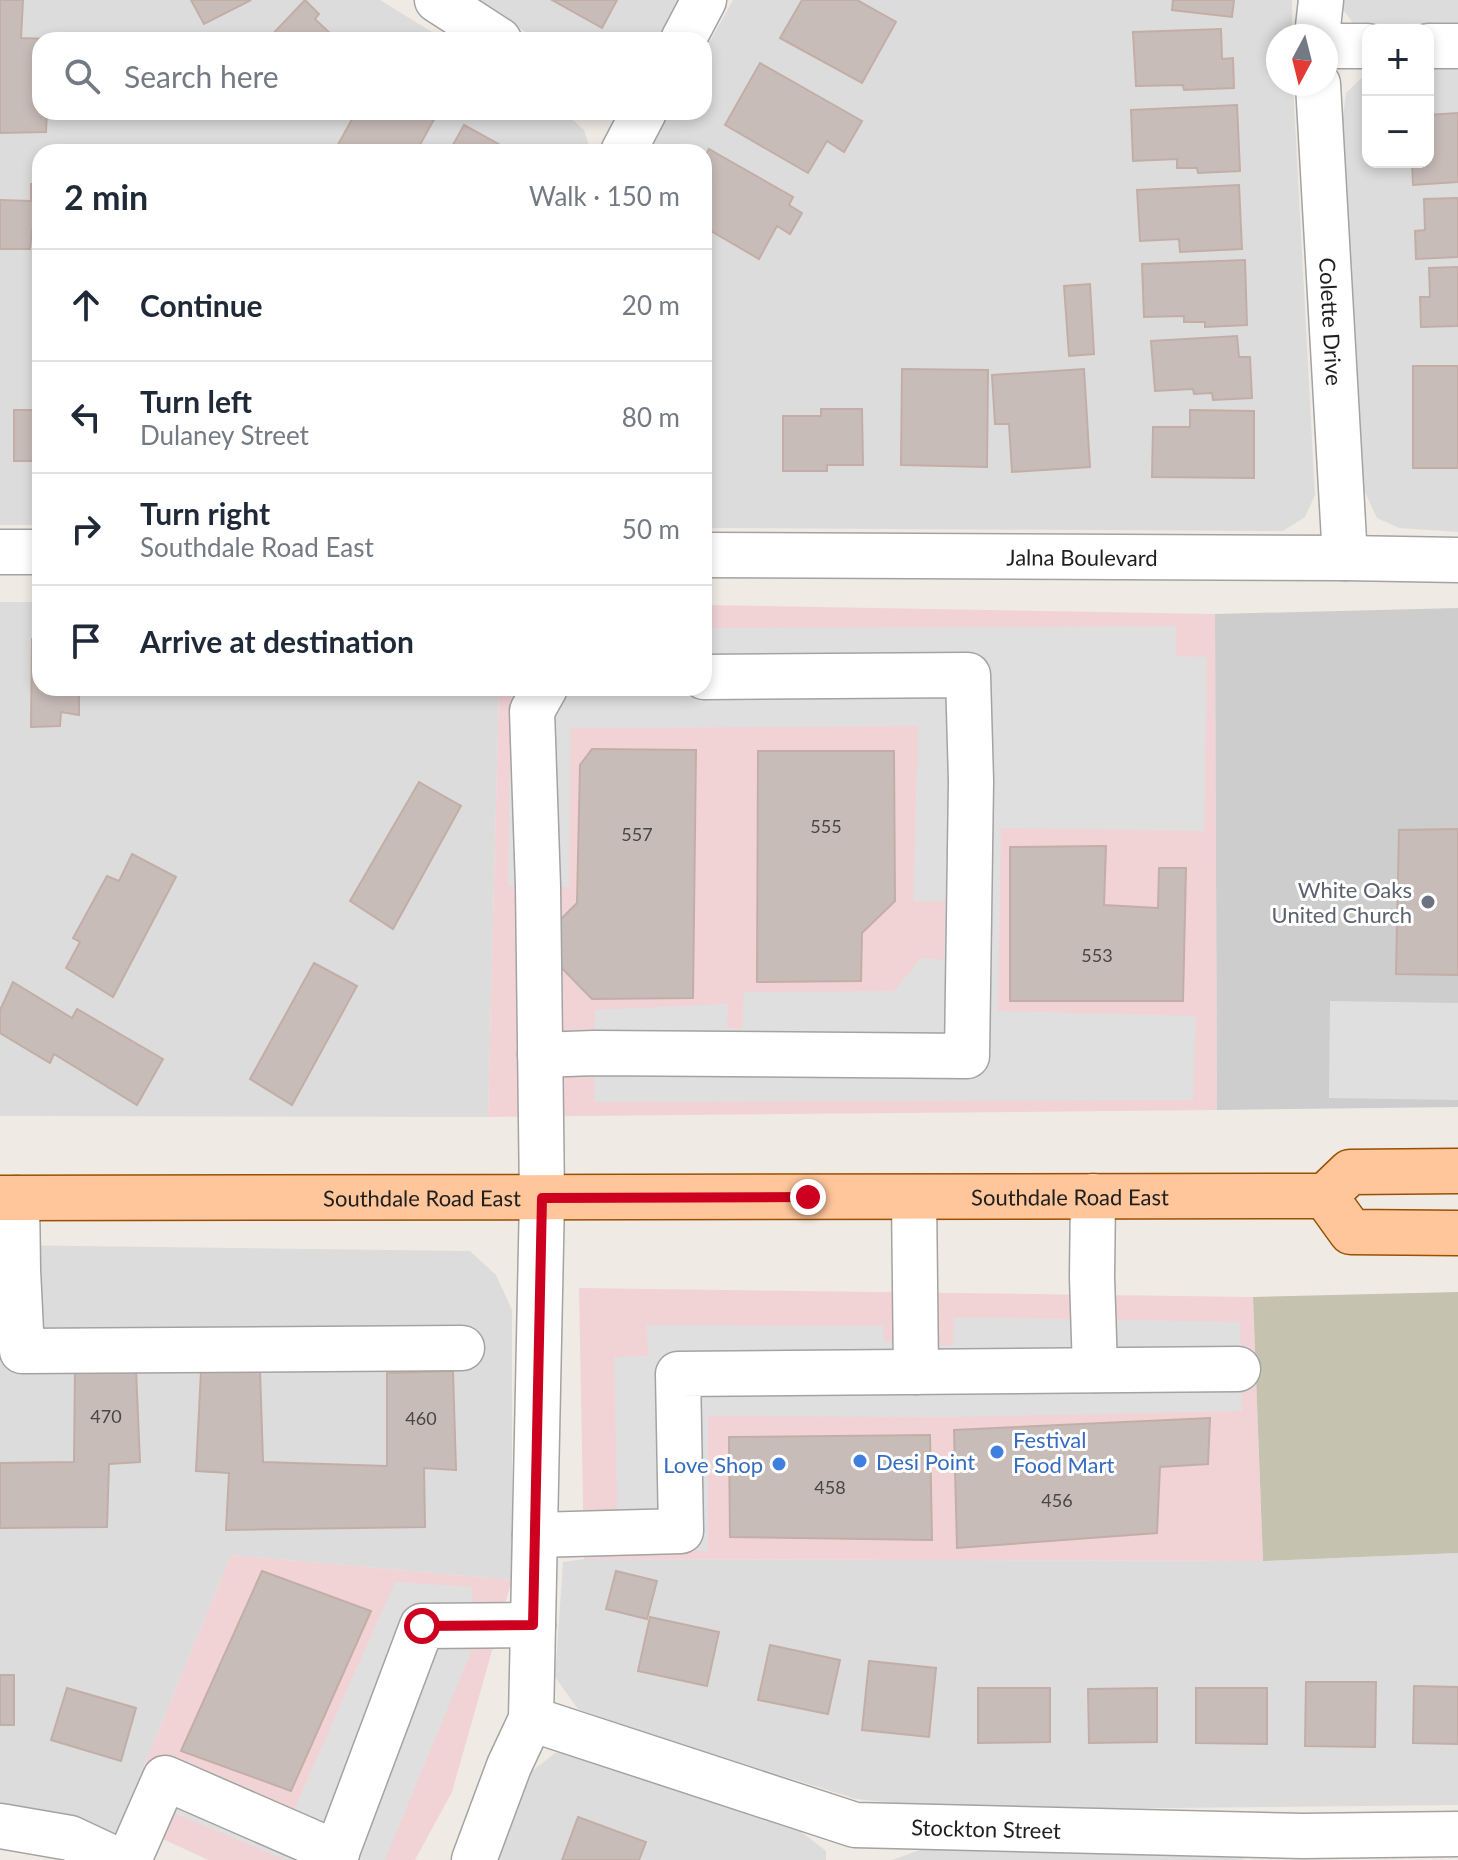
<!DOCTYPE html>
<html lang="en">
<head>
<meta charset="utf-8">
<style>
  body { margin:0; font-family:Lato,sans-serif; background:#f6f6f7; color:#1f2937 }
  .controls { position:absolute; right:24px; top:24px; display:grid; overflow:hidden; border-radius:16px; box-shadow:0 4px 12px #0003 }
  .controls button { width:72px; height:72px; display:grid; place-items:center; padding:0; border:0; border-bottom:2px solid #e0e1e3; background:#fff; color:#1f2937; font:40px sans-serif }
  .compass { position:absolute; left:1266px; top:24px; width:72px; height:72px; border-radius:50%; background:#fff; box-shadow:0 4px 12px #0003; rotate:187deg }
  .stop { position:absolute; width:24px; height:24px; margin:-18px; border:6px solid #cd001f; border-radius:50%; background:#fff }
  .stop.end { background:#cd001f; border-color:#fff; box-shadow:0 2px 8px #0008 }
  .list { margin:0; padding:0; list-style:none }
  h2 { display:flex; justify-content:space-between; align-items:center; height:104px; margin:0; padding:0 32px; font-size:34px }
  h2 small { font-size:26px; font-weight:400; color:#747a83 }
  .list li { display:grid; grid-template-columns:52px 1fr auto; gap:24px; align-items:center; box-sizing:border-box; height:112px; padding:0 32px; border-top:2px solid #e0e1e3 }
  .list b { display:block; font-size:30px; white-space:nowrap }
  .list p { margin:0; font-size:26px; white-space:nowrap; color:#747a83 }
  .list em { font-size:26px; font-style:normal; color:#747a83 }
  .icon { flex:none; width:44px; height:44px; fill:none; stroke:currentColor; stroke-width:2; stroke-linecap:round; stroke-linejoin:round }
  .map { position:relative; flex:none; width:1458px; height:1860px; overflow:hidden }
  .search { position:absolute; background:#fff; box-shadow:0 4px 12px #0003; left:32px; top:32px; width:680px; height:88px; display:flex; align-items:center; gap:20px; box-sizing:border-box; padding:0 28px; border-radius:24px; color:#747a83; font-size:30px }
  .panel { position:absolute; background:#fff; box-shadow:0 4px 12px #0003; left:32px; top:144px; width:680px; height:552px; border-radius:24px }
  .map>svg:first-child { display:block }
  .residential { fill:#dddcdc }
  .commercial { fill:#f1d3d6 }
  .religious { fill:#cdcdcd }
  .construction { fill:#c5c2b0 }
  .parking { fill:#dfdfdf }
  .building { fill:#c8bcb8; stroke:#c2aea6; stroke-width:2 }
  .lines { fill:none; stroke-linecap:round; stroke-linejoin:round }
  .minor-casing { stroke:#a3a3a3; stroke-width:47 }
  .major-casing { stroke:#995000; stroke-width:47 }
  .minor { stroke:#fff; stroke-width:44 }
  .major { stroke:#ffc59b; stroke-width:44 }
  .route { stroke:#cd001f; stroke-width:10 }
  .worship-dot { fill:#6b7280; stroke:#fff; stroke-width:3 }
  .shop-dot { fill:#3f7fe0; stroke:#fff; stroke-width:3 }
  .labels { text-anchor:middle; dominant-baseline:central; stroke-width:6; stroke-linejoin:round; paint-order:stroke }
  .number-label { font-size:18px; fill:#494645 }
  .street-label { font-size:22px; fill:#1f1f1f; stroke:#fff }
  .worship-label { font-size:22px; fill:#5b616d; stroke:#fff; text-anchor:end }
  .shop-label { font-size:22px; fill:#366cbe; stroke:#fff; text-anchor:start }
</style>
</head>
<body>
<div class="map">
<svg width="1458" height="1860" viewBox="0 0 1458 1860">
  <rect width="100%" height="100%" fill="#f0eae4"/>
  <!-- residential -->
  <g class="residential">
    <path d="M0,0H380L445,40H40V112H564L584,130L590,149L589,152H40V525H0Z"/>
    <path d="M473,0H679L657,40H539Z"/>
    <path d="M733,0H1292V36H1278V84H1293L1315,495L1305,517L1283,531L704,528V152H648L670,112H704V52Z"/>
    <path d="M1342,0H1458V30H1368L1360,33L1342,8Z"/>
    <path d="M1428,66L1458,70V532L1399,528L1377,518L1362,486L1340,139L1346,93L1368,72V162H1428Z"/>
    <path d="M0,602H40V688H499L488,1117L0,1116Z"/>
    <path d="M0,1245L470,1251L496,1275L512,1310V1580L231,1555L122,1820L111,1841L0,1805Z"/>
    <path d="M1458,1553V1805L965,1810L856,1799L621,1725L578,1709L555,1677L563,1562L584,1559L1263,1561Z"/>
    <path d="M583,1749L622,1761L799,1830L826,1851V1860H493L527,1775L555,1753Z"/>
    <path d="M928,1847L1240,1857L1245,1860H892Z"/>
  </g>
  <!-- commercial -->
  <g class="commercial">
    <path d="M704,605L1215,614L1217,1110L488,1117L499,688H704Z"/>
    <path d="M579,1288L1253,1297L1263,1561L584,1559Z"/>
    <path d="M231,1555L512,1580L452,1792L415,1860H208L122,1820Z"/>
  </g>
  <!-- religious -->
  <path class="religious" d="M1458,608V1107L1217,1110L1215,614Z"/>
  <!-- construction -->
  <path class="construction" d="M1458,1292V1553L1263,1561L1253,1297Z"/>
  <!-- parking -->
  <g class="parking">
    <path d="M1176,626V656L1207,657L1204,831L1001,828L998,1011L1196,1016L1193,1100L594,1102L595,1010L728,1004L727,1028L742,1029L744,992L894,991L921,958L944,960L945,901H913L918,726L571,728L569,887L508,886L511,688H704V628Z"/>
    <path d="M1330,1001L1458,1003V1100L1329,1098Z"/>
    <path d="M954,1317L1240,1322L1242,1411L946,1417L708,1416V1551L618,1552L614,1357L649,1356L646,1325L883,1326L884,1342L953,1346Z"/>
    <path d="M395,1582L472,1587L471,1652L385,1860H286L141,1799L157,1758L293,1812Z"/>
  </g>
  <!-- building -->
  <g class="building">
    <path d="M0,0H23L21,38L49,39L40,40V112H47L46,132L0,133Z"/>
    <path d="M191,0H251L204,24Z"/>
    <path d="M305,0L319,14L315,19L337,40H267Z"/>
    <path d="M552,0H617L602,28Z"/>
    <path d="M802,0H857L896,22L862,83L780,38Z"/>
    <path d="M1173,0H1234L1232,17L1172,10Z"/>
    <path d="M1221,29L1222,59L1233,58L1234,88L1184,90L1183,85L1136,86L1133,32Z"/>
    <path d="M760,63L862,121L844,152L827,141L808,173L725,125Z"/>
    <path d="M1237,105L1240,171L1198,173L1197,168H1177V159L1133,161L1131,110Z"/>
    <path d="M356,112H438L416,152L413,150L411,152H334Z"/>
    <path d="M1458,113V182L1413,185L1412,162H1428V115Z"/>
    <path d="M464,125L513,152H449Z"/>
    <path d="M709,149L793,197L789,205L802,213L790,234L777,226L759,259L704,227V159Z"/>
    <path d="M31,184H40V230H32L30,249H0V200L31,201Z"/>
    <path d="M1239,185L1242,249L1180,252L1179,239L1140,241L1137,190Z"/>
    <path d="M1458,198V257L1416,259L1415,231L1425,230L1424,199Z"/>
    <path d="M1245,260L1247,325L1205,327V322H1184V316L1144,317L1142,264Z"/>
    <path d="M1458,267V326L1421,327L1420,297H1430L1429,268Z"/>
    <path d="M1090,284L1094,354L1069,356L1064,286Z"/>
    <path d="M1237,336L1239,357H1250L1252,398L1213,400L1212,393L1194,394L1193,389L1155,391L1151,341Z"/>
    <rect x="1413" y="366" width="45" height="102"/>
    <path d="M902,369L988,370L987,467L901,465Z"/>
    <path d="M1084,369L1090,467L1012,472L1009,424H995L992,375Z"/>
    <path d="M821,409H862L863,465H827V471H783V416H821Z"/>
    <rect x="14" y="410" width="26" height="51"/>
    <path d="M1190,410L1254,411V478L1152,477L1153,427H1190Z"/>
    <path d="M32,639H40V688H79V715L61,712L60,726L31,727Z"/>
    <path d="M592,749L696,750L693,998L592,999L552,958L553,927L577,903L580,765Z"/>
    <path d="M758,751H894L895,901L862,933L861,981L757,982Z"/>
    <path d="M419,782L461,806L393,929L350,901Z"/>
    <path d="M1458,829V975L1396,974L1399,830Z"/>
    <path d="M1106,846L1104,905L1158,908L1159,868H1186L1183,1001H1010V847Z"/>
    <path d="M132,854L176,877L113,997L66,968L80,942L73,938L107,876L119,881Z"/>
    <path d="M314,963L357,986L292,1105L250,1079Z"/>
    <path d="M13,982L72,1018L77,1009L163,1059L137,1105L54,1054L50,1063L0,1033V1010Z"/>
    <path d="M75,1369L136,1370L140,1462L109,1464L107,1527L0,1528V1463L74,1462Z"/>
    <path d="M260,1370L263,1462L387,1466V1373L453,1371L456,1470L424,1468L425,1527L226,1530L229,1473L196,1471L201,1371Z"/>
    <path d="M1210,1418L1208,1464L1160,1467L1157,1533L957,1548L954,1430Z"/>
    <path d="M930,1435L932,1540L730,1537L729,1437Z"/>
    <path d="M262,1571L371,1611L291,1791L181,1751Z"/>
    <path d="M616,1571L657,1581L647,1619L606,1609Z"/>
    <path d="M650,1617L719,1632L707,1686L638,1671Z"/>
    <path d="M770,1645L840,1660L828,1714L758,1700Z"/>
    <path d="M869,1661L936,1668L929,1737L862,1730Z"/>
    <rect x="0" y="1675" width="14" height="50"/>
    <path d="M1306,1682H1376L1375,1747L1305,1746Z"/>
    <path d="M1414,1686L1458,1687V1744L1413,1743Z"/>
    <path d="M67,1688L136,1708L121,1761L51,1740Z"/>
    <path d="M978,1688H1050V1742L978,1743Z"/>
    <path d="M1157,1688V1742L1089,1743L1088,1689Z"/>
    <path d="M1196,1688H1267V1744L1196,1743Z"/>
    <path d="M578,1817L646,1842L639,1860H562Z"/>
  </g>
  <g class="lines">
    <!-- minor casing -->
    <g class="minor-casing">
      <g id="minor">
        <path d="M437,0L499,40"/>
        <path d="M1317,36L1321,0"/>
        <path d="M683,40L704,0"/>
        <path d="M1326,46H1368"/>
        <path d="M1428,46H1458"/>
        <path id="s1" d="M1318,84L1345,558"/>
        <path d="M623,152L644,112"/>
        <path d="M0,552H40"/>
        <path id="s2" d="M704,555L1345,558L1458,560"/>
        <path d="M540,1055L594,1053L967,1056L971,781L968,675L704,677"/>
        <path d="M1093,1196L1092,1277L1095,1370"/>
        <path d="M914,1197L916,1372"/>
        <path d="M17,1198L18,1270L22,1351L462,1348"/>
        <path d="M535,1535L681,1531L678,1374L1238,1369"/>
        <path id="s3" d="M531,1719L855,1825L1303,1836L1458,1834"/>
        <path d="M0,1826L70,1838L117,1860"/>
        <path d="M129,1860L165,1778L337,1853"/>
        <path d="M334,1860L422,1626L533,1625"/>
        <path d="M474,1860L509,1766L531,1719L542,1198L538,886L532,711L545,688"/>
      </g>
    </g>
    <!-- major casing -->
    <g class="major-casing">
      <g id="major">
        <path d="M1325,1196L1351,1232L1458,1233"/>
        <path id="s4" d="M0,1198L1325,1196L1350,1172L1458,1171"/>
      </g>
    </g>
    <!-- minor -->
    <use href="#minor" class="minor"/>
    <!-- major -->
    <use href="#major" class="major"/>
  </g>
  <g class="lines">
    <!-- route -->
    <path class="route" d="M422,1626L533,1625L542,1198L808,1197"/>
  </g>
  <!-- markers -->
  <circle class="worship-dot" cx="1428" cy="902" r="8"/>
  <g class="shop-dot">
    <circle cx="997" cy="1452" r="8"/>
    <circle cx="860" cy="1461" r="8"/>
    <circle cx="779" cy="1464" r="8"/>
  </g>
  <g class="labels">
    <!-- number labels -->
    <g class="number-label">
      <text x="826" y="826">555</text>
      <text x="637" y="834">557</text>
      <text x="1097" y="955">553</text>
      <text x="106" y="1416">470</text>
      <text x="421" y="1418">460</text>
      <text x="830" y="1487">458</text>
      <text x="1057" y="1500">456</text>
    </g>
    <!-- street labels -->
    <g class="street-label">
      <text stroke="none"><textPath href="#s1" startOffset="238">Colette Drive</textPath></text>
      <text stroke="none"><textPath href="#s2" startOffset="378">Jalna Boulevard</textPath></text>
      <text stroke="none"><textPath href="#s4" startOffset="1070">Southdale Road East</textPath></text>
      <text stroke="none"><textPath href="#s4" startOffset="422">Southdale Road East</textPath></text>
      <text stroke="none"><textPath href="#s3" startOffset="472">Stockton Street</textPath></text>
    </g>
    <!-- worship labels -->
    <g class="worship-label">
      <text x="1412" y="889">White Oaks<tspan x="1412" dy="25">United Church</tspan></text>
    </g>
    <!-- shop labels -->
    <g class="shop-label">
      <text x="1013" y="1439">Festival<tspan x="1013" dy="25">Food Mart</tspan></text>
      <text x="876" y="1461">Desi Point</text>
      <text x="763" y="1464" text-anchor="end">Love Shop</text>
    </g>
  </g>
</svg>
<div class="controls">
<button>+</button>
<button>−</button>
</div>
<svg class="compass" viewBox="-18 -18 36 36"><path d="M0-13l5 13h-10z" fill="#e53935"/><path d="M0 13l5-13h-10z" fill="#747a83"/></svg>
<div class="stop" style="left:422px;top:1626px"></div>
<div class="stop end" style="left:808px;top:1197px"></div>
<div class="search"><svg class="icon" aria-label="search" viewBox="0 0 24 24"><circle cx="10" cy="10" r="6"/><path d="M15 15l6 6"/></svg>Search here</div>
<section class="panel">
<h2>2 min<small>Walk · 150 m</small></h2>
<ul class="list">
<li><svg class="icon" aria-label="ahead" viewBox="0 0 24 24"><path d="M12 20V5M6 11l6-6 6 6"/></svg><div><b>Continue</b></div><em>20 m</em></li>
<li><svg class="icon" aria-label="left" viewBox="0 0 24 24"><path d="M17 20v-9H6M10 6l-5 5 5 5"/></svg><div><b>Turn left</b><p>Dulaney Street</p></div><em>80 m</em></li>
<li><svg class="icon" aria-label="right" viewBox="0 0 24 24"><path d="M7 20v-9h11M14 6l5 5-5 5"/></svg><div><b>Turn right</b><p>Southdale Road East</p></div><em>50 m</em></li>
<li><svg class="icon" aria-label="arrive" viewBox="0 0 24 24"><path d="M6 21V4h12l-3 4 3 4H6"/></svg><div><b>Arrive at destination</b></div></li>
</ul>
</section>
</div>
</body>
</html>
